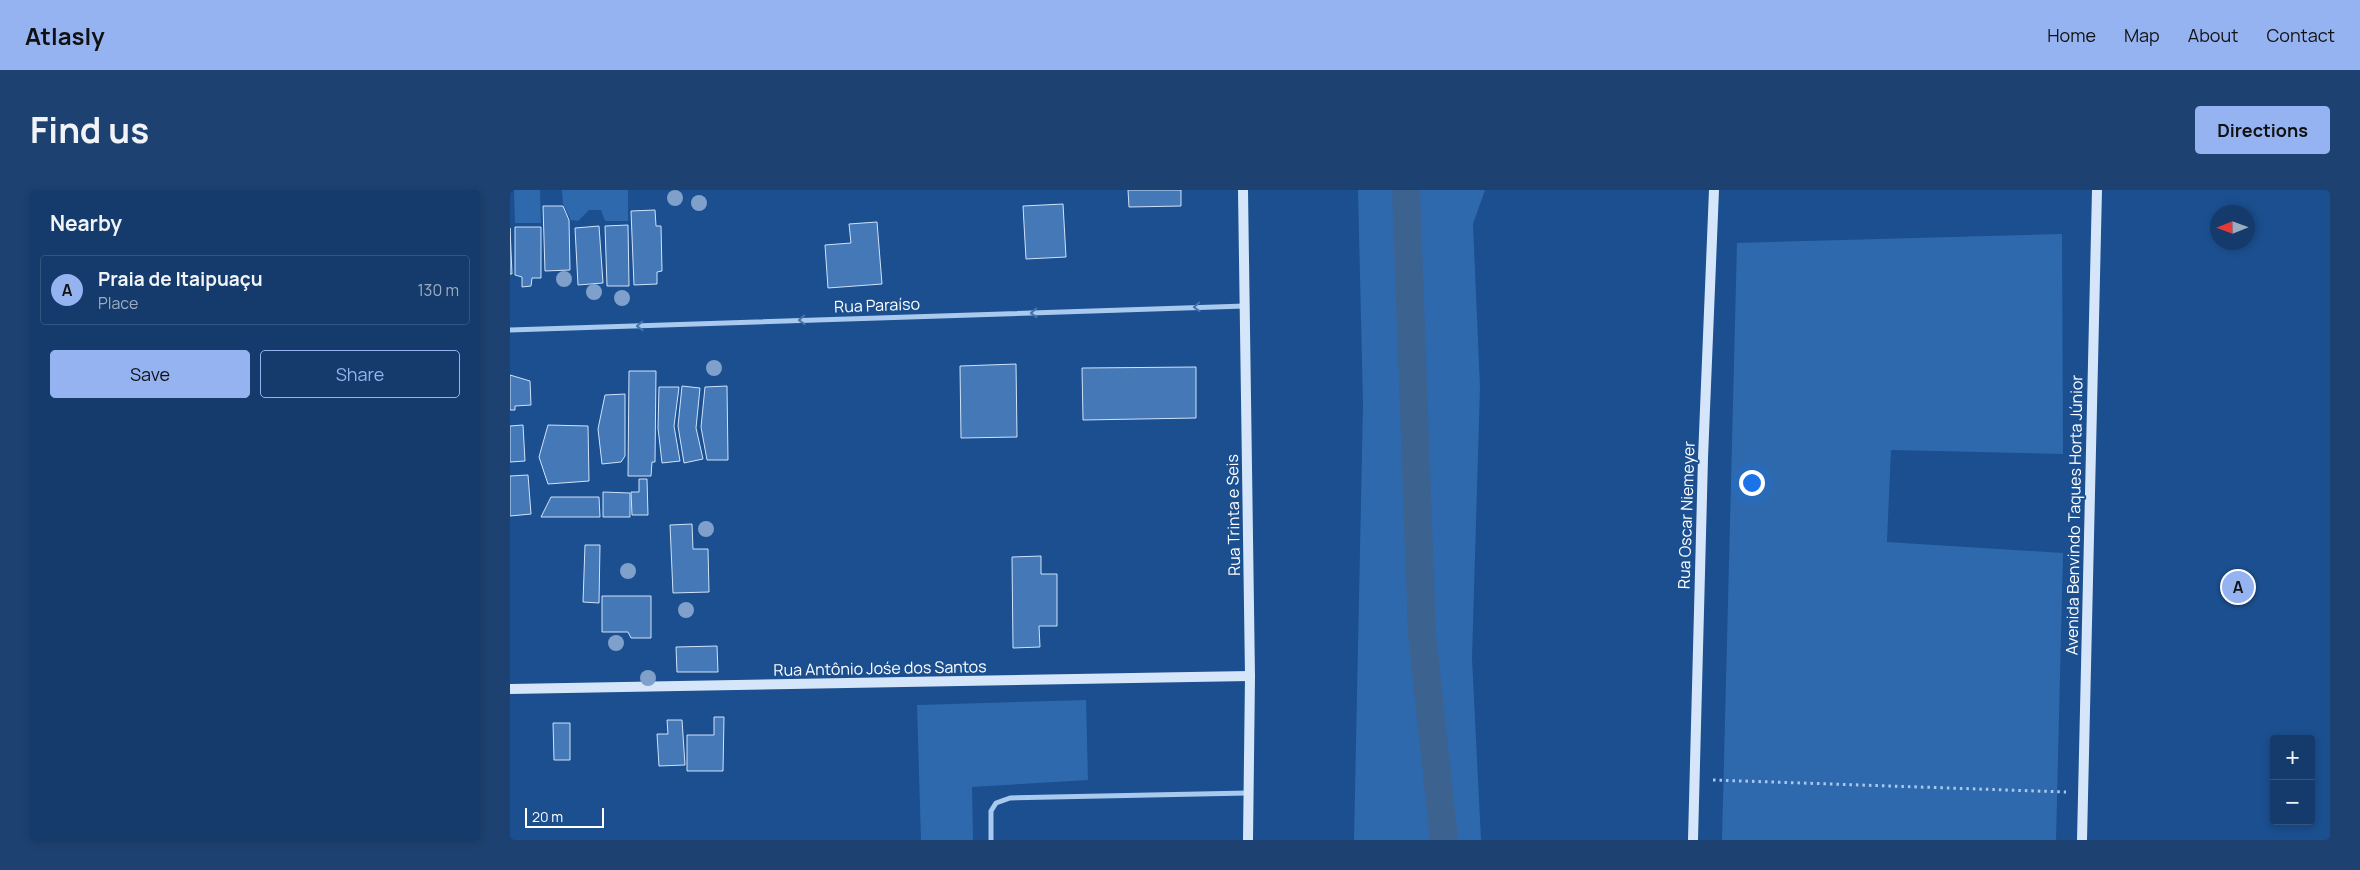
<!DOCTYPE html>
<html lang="en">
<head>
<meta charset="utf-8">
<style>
  body { margin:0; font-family:Manrope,sans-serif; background:#1d4271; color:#f1f3f6 }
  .controls { position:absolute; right:15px; bottom:15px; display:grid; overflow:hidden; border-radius:5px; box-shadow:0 2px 8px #0003 }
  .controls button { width:45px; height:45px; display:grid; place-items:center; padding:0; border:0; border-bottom:1px solid #33557e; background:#143b6b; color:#f1f3f6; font:25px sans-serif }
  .compass { position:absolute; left:1700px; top:15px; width:45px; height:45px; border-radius:50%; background:#143b6b; box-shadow:0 2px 8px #0003; rotate:269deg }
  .scale { position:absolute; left:15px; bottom:12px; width:79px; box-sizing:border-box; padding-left:5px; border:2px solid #fff; border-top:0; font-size:14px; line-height:18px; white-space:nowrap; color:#fff; -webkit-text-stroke:4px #1b4f8f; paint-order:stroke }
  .you { position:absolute; left:1241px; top:292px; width:18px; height:18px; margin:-12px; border:4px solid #fff; border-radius:50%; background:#1a73e8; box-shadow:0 0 0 8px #1a73e833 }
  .badge { display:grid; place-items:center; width:32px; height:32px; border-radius:50%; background:#95b2f1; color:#111; font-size:16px; font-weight:700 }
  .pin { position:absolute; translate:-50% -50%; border:2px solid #fff; box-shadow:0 1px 5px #0006 }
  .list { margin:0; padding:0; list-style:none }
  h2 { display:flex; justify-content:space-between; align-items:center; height:65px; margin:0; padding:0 20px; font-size:21px }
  h2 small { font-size:16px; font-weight:400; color:#9dadc1 }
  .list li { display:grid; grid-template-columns:32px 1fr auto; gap:15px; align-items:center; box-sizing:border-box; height:70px; margin:0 10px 10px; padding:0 10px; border:1px solid #33557e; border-radius:5px }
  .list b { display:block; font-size:19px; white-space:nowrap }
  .list p { margin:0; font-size:16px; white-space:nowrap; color:#9dadc1 }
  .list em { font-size:16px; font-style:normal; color:#9dadc1 }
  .actions { display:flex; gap:10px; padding:15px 20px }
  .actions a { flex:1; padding:11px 0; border:1px solid #95b2f1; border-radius:5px; text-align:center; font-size:18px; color:#95b2f1 }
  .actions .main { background:#95b2f1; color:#111 }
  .map { position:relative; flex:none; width:1820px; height:650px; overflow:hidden; border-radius:5px }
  header { display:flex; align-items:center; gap:30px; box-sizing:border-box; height:70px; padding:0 25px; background:#95b2f1; color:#111 }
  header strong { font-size:24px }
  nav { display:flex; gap:28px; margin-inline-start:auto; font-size:18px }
  .intro { display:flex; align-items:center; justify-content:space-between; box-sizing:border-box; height:120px; padding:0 30px }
  h1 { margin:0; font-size:35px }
  .button { padding:12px 22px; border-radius:5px; background:#95b2f1; color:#111; font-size:18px; font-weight:700 }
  main { display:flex; gap:30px; padding:0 30px }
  aside { flex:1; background:#143b6b; border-radius:5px; box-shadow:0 2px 8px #0003 }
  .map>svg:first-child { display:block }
  .green { fill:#2e69ad }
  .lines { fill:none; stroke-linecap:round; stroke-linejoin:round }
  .canal { stroke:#3c6290; stroke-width:28 }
  .building { fill:#4478b7; stroke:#cfe3fa }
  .path { stroke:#a9c9ee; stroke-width:3; stroke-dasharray:2.5 4; stroke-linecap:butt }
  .street { stroke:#a9c9ee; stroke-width:5 }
  .secondary { stroke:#d6e6fa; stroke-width:10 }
  .tree { fill:#7ea0ca }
  .oneway { stroke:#4674ac }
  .labels { text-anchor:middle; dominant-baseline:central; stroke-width:4; stroke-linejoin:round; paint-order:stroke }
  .street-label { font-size:16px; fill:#fff; stroke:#1b4f8f }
</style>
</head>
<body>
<header>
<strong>Atlasly</strong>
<nav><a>Home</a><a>Map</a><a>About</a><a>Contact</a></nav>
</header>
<div class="intro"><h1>Find us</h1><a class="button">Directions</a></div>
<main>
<aside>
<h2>Nearby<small></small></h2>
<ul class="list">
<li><span class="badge">A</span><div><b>Praia de Itaipuaçu</b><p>Place</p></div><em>130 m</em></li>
</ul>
<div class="actions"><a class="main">Save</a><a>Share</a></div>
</aside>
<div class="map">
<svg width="1820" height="650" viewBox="0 0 1820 650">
  <rect width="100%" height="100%" fill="#1b4f8f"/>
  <!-- green -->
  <g class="green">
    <path d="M4,0H30L31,33H5Z"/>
    <path d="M52,0H118V31H95L91,20H79L68,31L61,30L53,14Z"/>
    <path d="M848,0H975L963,34L970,197L962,468L971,650H844L853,214Z"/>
    <path d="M1552,44L1553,264L1381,260L1377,352L1553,363L1546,650H1212L1227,53Z"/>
    <path d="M576,510L578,590L462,597L463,650H411L407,515Z"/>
  </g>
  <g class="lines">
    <!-- canal -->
    <path class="canal" d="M896,0L912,444L934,650"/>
  </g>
  <!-- building -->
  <g class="building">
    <path d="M618,0H671V16L619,17Z"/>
    <path d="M553,14L556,67L516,69L513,16Z"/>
    <path d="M33,16H53L59,30L60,80L35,81Z"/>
    <path d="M145,20L146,36H151L152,81L147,82V94L124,95L121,21Z"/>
    <path d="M367,32L372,94L318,98L315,55L341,53L339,34Z"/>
    <path d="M118,35L119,96H97L95,36Z"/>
    <path d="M89,36L93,93L68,95L65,38Z"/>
    <path d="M5,37H31V88H22L21,96L12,97V87L5,85Z"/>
    <path d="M0,38L2,84H0Z"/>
    <path d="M506,174L507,247L451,248L450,176Z"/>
    <path d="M686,177V228L573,230L572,178Z"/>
    <path d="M119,181H146L145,272H142L141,286H118Z"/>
    <path d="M0,185L20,191L21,215L5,216V220H0Z"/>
    <path d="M172,196L190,198L186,238L193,269L174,273L168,236Z"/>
    <path d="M217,196L218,270H197L191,237L195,197Z"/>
    <path d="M149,197H169L164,236L170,271L152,273L148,238Z"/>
    <path d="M115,204V266L111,272L92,274L88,239L95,205Z"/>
    <path d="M13,235L15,271L0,272V236Z"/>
    <path d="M38,235L78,236L79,291L38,294L29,267Z"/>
    <path d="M18,285L21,324L0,326V286Z"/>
    <path d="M129,289H137L138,325H122L121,302H129Z"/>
    <path d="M93,302L120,303V327H93Z"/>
    <path d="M41,307H89L90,327H31Z"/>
    <path d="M182,334L183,359H198L199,402L163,403L160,335Z"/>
    <path d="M75,355H90L89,413L73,412Z"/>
    <path d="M531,366V384H547V436H529L530,457L503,458L502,367Z"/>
    <path d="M92,406H141V448H121L118,442H92Z"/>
    <path d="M207,456L208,482H167L166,457Z"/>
    <path d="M204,527H214L213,581H177V545H204Z"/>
    <path d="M157,530H172L175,575L149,576L147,544H158Z"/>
    <path d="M43,533H60V570H44Z"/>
  </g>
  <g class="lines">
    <!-- path -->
    <path class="path" d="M1203,590L1556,602"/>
    <!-- street -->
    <g class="street">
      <path d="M0,140L735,116"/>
      <path d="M481,650V621L486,613L500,608L738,603"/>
    </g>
    <!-- secondary -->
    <g class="secondary">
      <path d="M733,0L740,486L738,650"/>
      <path d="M0,499L740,486"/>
      <path d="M1183,650L1193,268L1204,0"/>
      <path d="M1572,650L1587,0"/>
    </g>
  </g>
  <!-- trees -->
  <g class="tree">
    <circle cx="165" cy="8" r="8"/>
    <circle cx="189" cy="13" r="8"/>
    <circle cx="54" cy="89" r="8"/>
    <circle cx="84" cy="102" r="8"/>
    <circle cx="112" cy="108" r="8"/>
    <circle cx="204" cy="178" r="8"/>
    <circle cx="196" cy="339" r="8"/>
    <circle cx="118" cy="381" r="8"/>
    <circle cx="176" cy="420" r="8"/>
    <circle cx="106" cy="453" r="8"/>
    <circle cx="138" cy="488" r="8"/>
  </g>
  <!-- one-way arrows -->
  <defs><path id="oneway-chevron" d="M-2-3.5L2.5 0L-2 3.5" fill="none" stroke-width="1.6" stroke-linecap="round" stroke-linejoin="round" transform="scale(1.25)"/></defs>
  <g class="oneway">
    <use href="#oneway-chevron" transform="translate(687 117) rotate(178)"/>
    <use href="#oneway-chevron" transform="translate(524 123) rotate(178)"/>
    <use href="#oneway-chevron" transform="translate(292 130) rotate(178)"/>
    <use href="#oneway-chevron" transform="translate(130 136) rotate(178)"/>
  </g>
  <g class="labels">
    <!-- street labels -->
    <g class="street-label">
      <text transform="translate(367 115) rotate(-2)">Rua Paraíso</text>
      <text transform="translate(723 325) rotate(-91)">Rua Trinta e Seis</text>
      <text transform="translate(1176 325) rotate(-88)">Rua Oscar Niemeyer</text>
      <text transform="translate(1564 325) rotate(-89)">Avenida Benvindo Taques Horta Júnior</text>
      <text transform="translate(370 478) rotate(-1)">Rua Antônio Jośe dos Santos</text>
    </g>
  </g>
</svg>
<div class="controls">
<button>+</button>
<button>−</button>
</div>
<svg class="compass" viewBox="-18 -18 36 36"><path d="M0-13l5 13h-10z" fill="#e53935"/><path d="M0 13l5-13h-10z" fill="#9dadc1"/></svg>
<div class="scale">20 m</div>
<div class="you"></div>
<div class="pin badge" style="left:1728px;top:397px">A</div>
</div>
</main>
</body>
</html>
